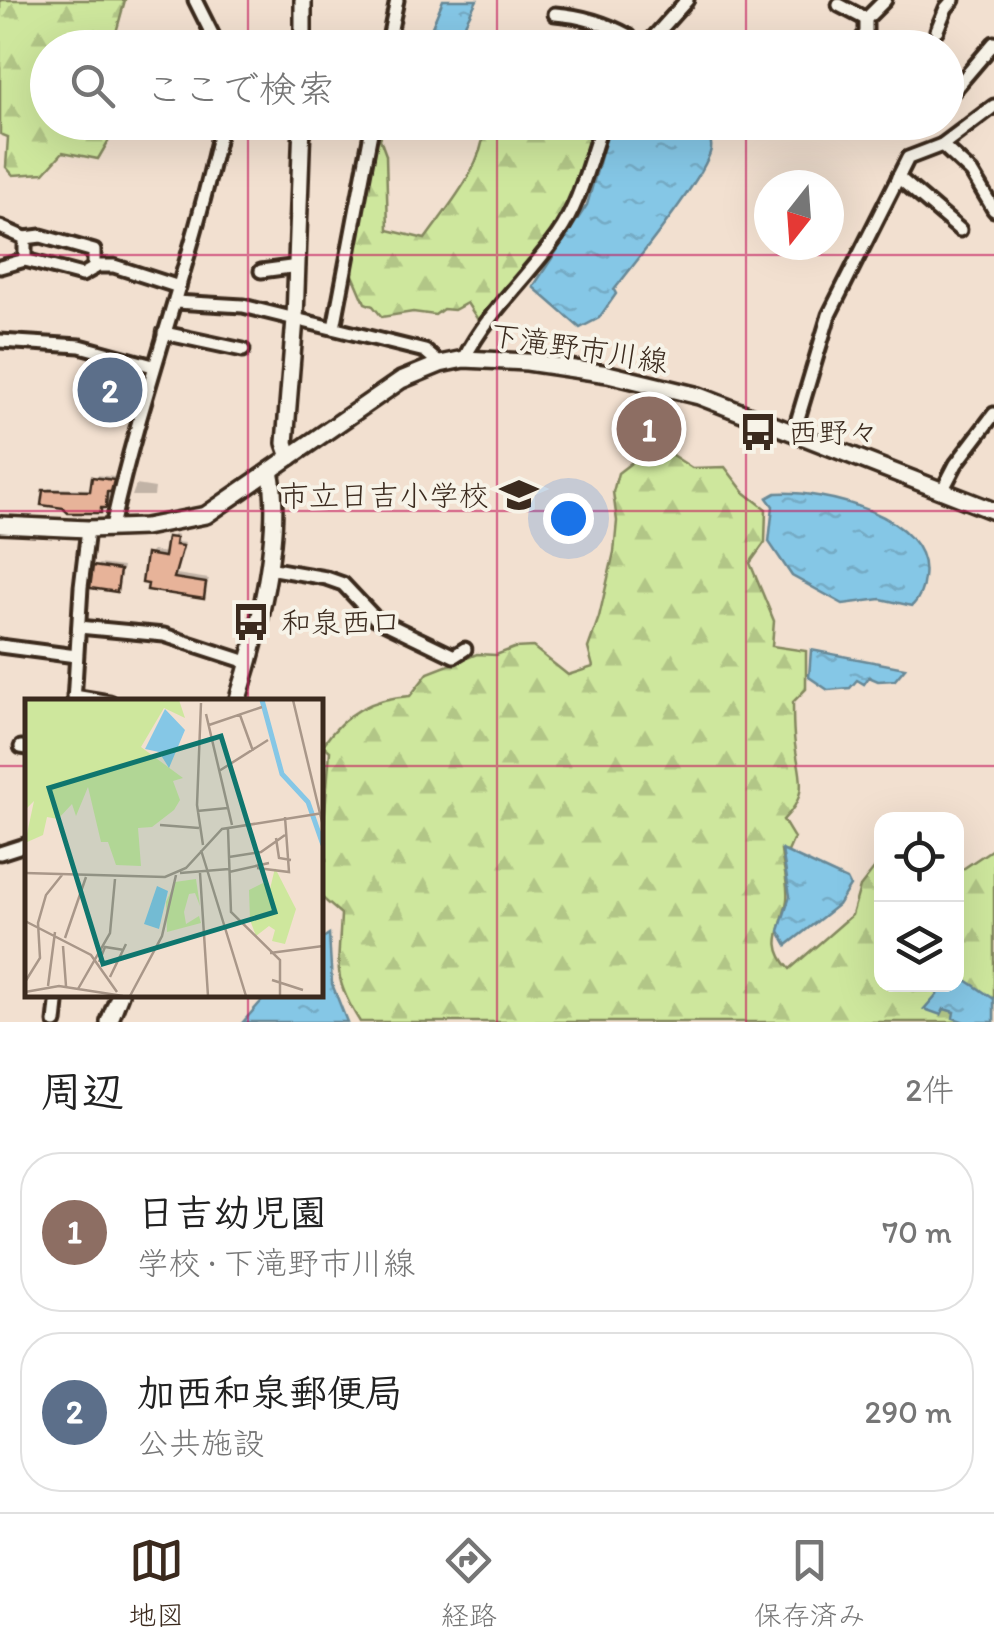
<!DOCTYPE html>
<html lang="ja">
<head>
<meta charset="utf-8">
<style>
  body { margin:0; font-family:Itim,"Klee One",sans-serif; background:#f2f2f2; color:#222 }
  .controls { position:absolute; right:30px; bottom:30px; display:grid; overflow:hidden; border-radius:20px; box-shadow:0 10px 40px #0002 }
  .controls button { width:90px; height:90px; display:grid; place-items:center; padding:0; border:0; border-bottom:2px solid #e0e0e0; background:#fff; color:#222; font:50px sans-serif }
  .compass { position:absolute; left:754px; top:170px; width:90px; height:90px; border-radius:50%; background:#fff; box-shadow:0 10px 40px #0002; rotate:197deg }
  .you { position:absolute; left:568px; top:518px; width:35px; height:35px; margin:-25px; border:8px solid #fff; border-radius:50%; background:#1a73e8; box-shadow:0 0 0 15px #1a73e833 }
  .badge { display:grid; place-items:center; width:65px; height:65px; border-radius:50%; background:#3b2a1e; color:#fff; font-size:32px; font-weight:700 }
  .pin { position:absolute; translate:-50% -50%; border:5px solid #fff; box-shadow:0 2px 10px #0006 }
  .list { margin:0; padding:0; list-style:none }
  h2 { display:flex; justify-content:space-between; align-items:center; height:130px; margin:0; padding:0 40px; font-size:42px }
  h2 small { font-size:32px; font-weight:400; color:#767676 }
  .list li { display:grid; grid-template-columns:65px 1fr auto; gap:30px; align-items:center; box-sizing:border-box; height:160px; margin:0 20px 20px; padding:0 20px; border:2px solid #e0e0e0; border-radius:40px }
  .list b { display:block; font-size:38px; white-space:nowrap }
  .list p { margin:0; font-size:32px; white-space:nowrap; color:#767676 }
  .list em { font-size:32px; font-style:normal; color:#767676 }
  .icon { flex:none; width:55px; height:55px; fill:none; stroke:currentColor; stroke-width:2; stroke-linecap:round; stroke-linejoin:round }
  .map { position:relative; flex:none; width:994px; height:1022px; overflow:hidden }
  .search { position:absolute; background:#fff; box-shadow:0 10px 40px #0002; left:30px; right:30px; top:30px; height:110px; display:flex; align-items:center; gap:25px; box-sizing:border-box; padding:0 35px; border-radius:55px; color:#767676; font-size:38px }
  .sheet { height:490px; background:#fff }
  nav { display:flex; justify-content:space-around; align-items:center; box-sizing:border-box; height:140px; border-top:2px solid #e0e0e0; background:#fff; font-size:28px; color:#767676 }
  nav a { display:grid; justify-items:center; gap:5px }
  nav .on { color:#3b2a1e }
  .map>svg:first-child { display:block }
  .forest { fill:url(#forest-firs); stroke:#84885e; stroke-width:2.5 }
  .water { fill:url(#water-ripples); stroke:#678896; stroke-width:2.5 }
  .shadow { fill:#0003 }
  .building { fill:#e7b399; stroke:#3b2a1e; stroke-width:2.5 }
  .lines { fill:none; stroke-linecap:round; stroke-linejoin:round }
  .street-casing { stroke:#3b2a1e; stroke-width:19 }
  .secondary-casing { stroke:#3b2a1e; stroke-width:22 }
  .street { stroke:#f7f3e8; stroke-width:11 }
  .secondary { stroke:#f7f3e8; stroke-width:15 }
  .grid { fill:none; stroke:#c2185b; stroke-width:2.5; stroke-opacity:0.55 }
  .labels { text-anchor:middle; dominant-baseline:central; stroke-width:8; stroke-linejoin:round; paint-order:stroke }
  .street-label { font-size:30px; fill:#3b2a1e; stroke:#f7f3e8 }
  .poi-label { font-size:30px; fill:#3b2a1e; stroke:#f7f3e8; text-anchor:start }
  .inset-river { fill:none; stroke:#85c7e6; stroke-width:5 }
  .inset-road { fill:none; stroke:#a99789; stroke-width:2.5 }
  .view { fill:#0f766e; fill-opacity:0.15; stroke:#0f766e; stroke-width:5 }
  .inset-edge { fill:none; stroke:#3b2a1e; stroke-width:5 }
</style>
</head>
<body>
<div class="map">
<svg width="994" height="1022" viewBox="0 0 994 1022">
  <defs>
    <pattern id="forest-firs" width="22" height="20" patternUnits="userSpaceOnUse" patternTransform="scale(2.5)"><rect width="22" height="20" fill="#cee79d"/><path d="M5 1l3.5 6h-7zM16 11l3.5 6h-7z" fill="#b2c687"/></pattern>
    <pattern id="water-ripples" width="26" height="14" patternUnits="userSpaceOnUse" patternTransform="scale(2.5)"><rect width="26" height="14" fill="#85c7e6"/><path d="M2 4q2-2 4 0t4 0M15 11q2-2 4 0t4 0" fill="none" stroke="#74abc5"/></pattern>
  </defs>
  <rect width="100%" height="100%" fill="#f2e0d0"/>
  <filter id="ink" filterUnits="userSpaceOnUse"><feTurbulence type="fractalNoise" baseFrequency=".01" numOctaves="2"/><feDisplacementMap in="SourceGraphic" scale="20" xChannelSelector="R" yChannelSelector="G"/><feConvolveMatrix kernelMatrix="1 2 1 2 8 2 1 2 1" color-interpolation-filters="sRGB"/></filter>
  <g filter="url(#ink)">
    <!-- forest -->
    <g class="forest">
      <path d="M0,0H125L112,47L48,48V122L119,123L98,159L63,152L44,173L13,175L6,167L8,137L0,134Z"/>
      <path d="M376,123L384,127L380,139L386,155L388,230L425,239C452,201 481,170 486,123H599L558,226L480,323L467,303L454,310L443,309L435,315L413,312L382,317L373,306L365,303L353,275L355,239Z"/>
      <path d="M669,453L692,468L725,467L744,492L766,509L765,542L750,563L774,621L772,646L806,651V689L793,702C793,713 793,725 794,736C797,772 813,791 783,820L794,838L788,852L781,851C783,866 789,885 787,900C783,928 766,944 790,969L852,915L860,887L881,860L882,984H956L957,873L994,848V1022H360C331,975 339,967 341,914L320,896V861L326,860L324,823L330,751L323,745C344,714 371,698 410,696L428,673L477,654L496,655L514,648L533,647L568,675L593,667L588,648L599,617L614,552L617,521L613,492L618,473L635,460Z"/>
    </g>
    <!-- water -->
    <g class="water">
      <path d="M443,0H477L453,47H442L427,39Z"/>
      <path d="M611,122C634,122 665,117 688,122C701,125 713,136 711,149C706,176 634,264 614,290L616,294L599,318L580,328L533,287L587,205Z"/>
      <path d="M776,493C821,490 933,515 924,578C923,589 920,598 912,606L881,599L843,604L792,576L769,542L773,506L767,498Z"/>
      <path d="M811,650L905,668L895,680L878,681L869,677L864,684L857,680L850,688L828,690L809,677Z"/>
      <path d="M782,850L847,880L850,886L838,905L787,945L779,931L790,896Z"/>
      <path d="M329,934L332,984L347,1022H243L267,995L320,994V940Z"/>
      <path d="M957,974L994,999V1022H965L953,1018L954,1012L944,1009L941,1015L924,1009L945,985L956,984Z"/>
    </g>
    <!-- shadow -->
    <g class="shadow">
      <path d="M97,475L115,477L108,502L100,511L46,491L49,488L93,489Z"/>
      <path d="M136,485L155,488L154,496H132Z"/>
      <path d="M174,534L178,535L177,542L185,543L176,574L209,579L203,597L149,588L148,555L152,551L167,553Z"/>
      <path d="M99,564L123,567L116,590L95,567Z"/>
    </g>
    <!-- building -->
    <g class="building">
      <path d="M92,477L114,480L111,492H107L106,508H101V513H68L63,508L41,505L43,490L90,491Z"/>
      <path d="M167,537L176,538L175,545L183,546L174,578L206,583L204,599L147,590L148,584L142,583L146,554L164,557Z"/>
      <path d="M93,566L120,570L117,592L90,588Z"/>
    </g>
    <g class="lines">
      <!-- street casing -->
      <g class="street-casing">
        <g id="street">
          <path d="M195,0L219,48"/>
          <path d="M839,5L866,19"/>
          <path d="M555,14C583,16 605,23 629,36L632,48"/>
          <path d="M937,30L946,8L953,0"/>
          <path d="M387,48L397,0"/>
          <path d="M644,48L687,0"/>
          <path d="M855,48L866,33V19L885,0"/>
          <path d="M946,85L954,90L994,43"/>
          <path d="M942,145L972,173L994,210"/>
          <path d="M898,177L960,230"/>
          <path d="M0,227L25,238V260"/>
          <path d="M25,238L41,236L94,251V268"/>
          <path d="M0,267L25,260L82,275L98,266H114L179,287"/>
          <path d="M261,271L298,266"/>
          <path d="M175,302L243,306L425,351L440,364"/>
          <path d="M334,328L373,122"/>
          <path d="M164,333L243,350"/>
          <path d="M0,341L80,346L153,366"/>
          <path d="M464,359C487,313 527,278 557,236C581,202 589,161 603,122"/>
          <path d="M794,432L829,315L908,158L942,145L994,106"/>
          <path d="M942,491L956,464L994,414"/>
          <path d="M112,527C142,390 193,260 222,122"/>
          <path d="M268,568L326,578L343,584L375,618L454,656L465,649"/>
          <path d="M79,627L164,635L247,662"/>
          <path d="M0,646L76,656"/>
          <path d="M74,696L110,702"/>
          <path d="M74,702L81,587L88,529"/>
          <path d="M21,747L28,748"/>
          <path d="M0,853L28,844"/>
          <path d="M55,1022L58,994"/>
        </g>
      </g>
      <!-- secondary casing -->
      <g class="secondary-casing">
        <g id="secondary">
          <path d="M303,0V48"/>
          <path d="M290,457L285,443L295,319L302,122"/>
          <path d="M0,525L88,529L145,527L206,515L401,380L440,364L464,359L527,362L608,374L699,396L994,511"/>
          <path d="M237,702C256,643 284,530 270,471"/>
          <path d="M109,1022L120,994"/>
        </g>
      </g>
      <!-- street -->
      <use href="#street" class="street"/>
      <!-- secondary -->
      <use href="#secondary" class="secondary"/>
    </g>
  </g>
  <!-- grid -->
  <path class="grid" d="M248,0V48M497,0V48M746,0V48M248,122V702M497,122V1022M746,122V1022M0,255H994M0,511H994M0,766H28M320,766H994M248,994V1022"/>
  <!-- icons -->
  <defs>
    <g id="bus-bare" transform="scale(3)"><path d="M-5-6H5V4H4V6H2V4H-2V6H-4V4H-5ZM-3.5-4V0h7V-4ZM-3.5 1.2v1.5H-2V1.2ZM2 1.2v1.5H3.5V1.2Z" fill="#3b2a1e" stroke="#f7f3e8" stroke-width="2.5" paint-order="stroke"/></g>
    <g id="school-bare" transform="scale(3)"><path d="M0-5L7-2L0 1L-7-2ZM-4 1L0 2.5L4 1V4Q0 6-4 4Z" fill="#3b2a1e" stroke="#f7f3e8" stroke-width="2.5" paint-order="stroke"/></g>
  </defs>
  <g fill-rule="evenodd">
    <use href="#bus-bare" x="758" y="432"/>
    <use href="#school-bare" x="519" y="495"/>
    <use href="#bus-bare" x="251" y="622"/>
  </g>
  <g class="labels">
    <!-- street labels -->
    <g class="street-label">
      <text transform="translate(579 348) rotate(9)">下滝野市川線</text>
    </g>
    <!-- poi labels -->
    <g class="poi-label">
      <text x="788" y="432">西野々</text>
      <text x="489" y="495" text-anchor="end">市立日吉小学校</text>
      <text x="281" y="622">和泉西口</text>
    </g>
  </g>
  <!-- overview -->
  <g transform="translate(25 699)">
    <rect width="298" height="298" fill="#f2e0d0"/>
    <path d="M0,1H154L160,19L139,9L116,48L158,79L148,82L155,101L149,111L127,128L113,129L116,167L91,166L83,143H76L63,88L51,117L47,105L33,120L22,118L18,136L0,144L9,102L0,111ZM250,169L271,210L260,245L247,242L250,231L244,227L231,237L225,221L224,191L238,184L245,190ZM171,180L175,207L170,194L164,195L159,213L161,225L174,217L176,224L142,233L141,203L150,183Z" fill="#cee79d"/>
    <path d="M140,10L160,31L144,69L134,53L120,50ZM132,187L143,192L134,230L119,225Z" fill="#85c7e6"/>
    <path class="inset-river" d="M237,1L257,75L283,103L298,146"/>
    <path class="inset-road" d="M268,1L298,127M176,4L172,106L178,146M181,15L207,126M215,16L228,52M184,26L237,8M194,72L243,41M172,112L203,109M135,126L174,129M203,130L206,213L255,261V297M251,139L254,159L266,161M176,151L221,297M204,158L236,153L260,136M232,169L264,173L260,118M204,173L244,164M0,174L140,178L161,169L197,130L298,114M155,174L204,170M175,174L183,297M0,222L66,256L92,293M40,239L61,178M38,247L41,287M245,254L298,247M74,263L80,248L99,251M85,278L101,245M247,281L278,291M0,283L15,259L13,224L21,196L37,176M23,287L30,233M53,290L85,234L90,180M0,293L34,287L98,297M105,297L137,237L151,176"/>
    <path class="view" d="M196,37L250,213L78,265L24,89Z"/>
    <rect width="298" height="298" class="inset-edge"/>
  </g>
</svg>
<div class="controls">
<button><svg class="icon" aria-label="locate" viewBox="0 0 24 24"><circle cx="12" cy="12" r="6"/><path d="M12 2v4M12 18v4M2 12h4M18 12h4"/></svg></button>
<button><svg class="icon" aria-label="layers" viewBox="0 0 24 24"><path d="M12 4l9 5-9 5-9-5zM3 14l9 5 9-5"/></svg></button>
</div>
<svg class="compass" viewBox="-18 -18 36 36"><path d="M0-13l5 13h-10z" fill="#e53935"/><path d="M0 13l5-13h-10z" fill="#767676"/></svg>
<div class="you"></div>
<div class="pin badge" style="left:649px;top:429px;background:#8d6e63">1</div>
<div class="pin badge" style="left:110px;top:390px;background:#5c6f8a">2</div>
<div class="search"><svg class="icon" aria-label="search" viewBox="0 0 24 24"><circle cx="10" cy="10" r="6"/><path d="M15 15l6 6"/></svg>ここで検索</div>
</div>
<section class="sheet">
<h2>周辺<small>2件</small></h2>
<ul class="list">
<li><span class="badge" style="background:#8d6e63">1</span><div><b>日吉幼児園</b><p>学校 · 下滝野市川線</p></div><em>70 m</em></li>
<li><span class="badge" style="background:#5c6f8a">2</span><div><b>加西和泉郵便局</b><p>公共施設</p></div><em>290 m</em></li>
</ul>
</section>
<nav>
<a class="on"><svg class="icon" aria-label="map" viewBox="0 0 24 24"><path d="M3 6l6-2 6 2 6-2v14l-6 2-6-2-6 2zM9 4v14M15 6v14"/></svg>地図</a>
<a><svg class="icon" aria-label="directions" viewBox="0 0 24 24"><path d="M12 3l9 9-9 9-9-9zM9 14v-3h6M13 9l2 2-2 2"/></svg>経路</a>
<a><svg class="icon" aria-label="saved" viewBox="0 0 24 24"><path d="M7 4h10v16l-5-4-5 4z"/></svg>保存済み</a>
</nav>
</body>
</html>
